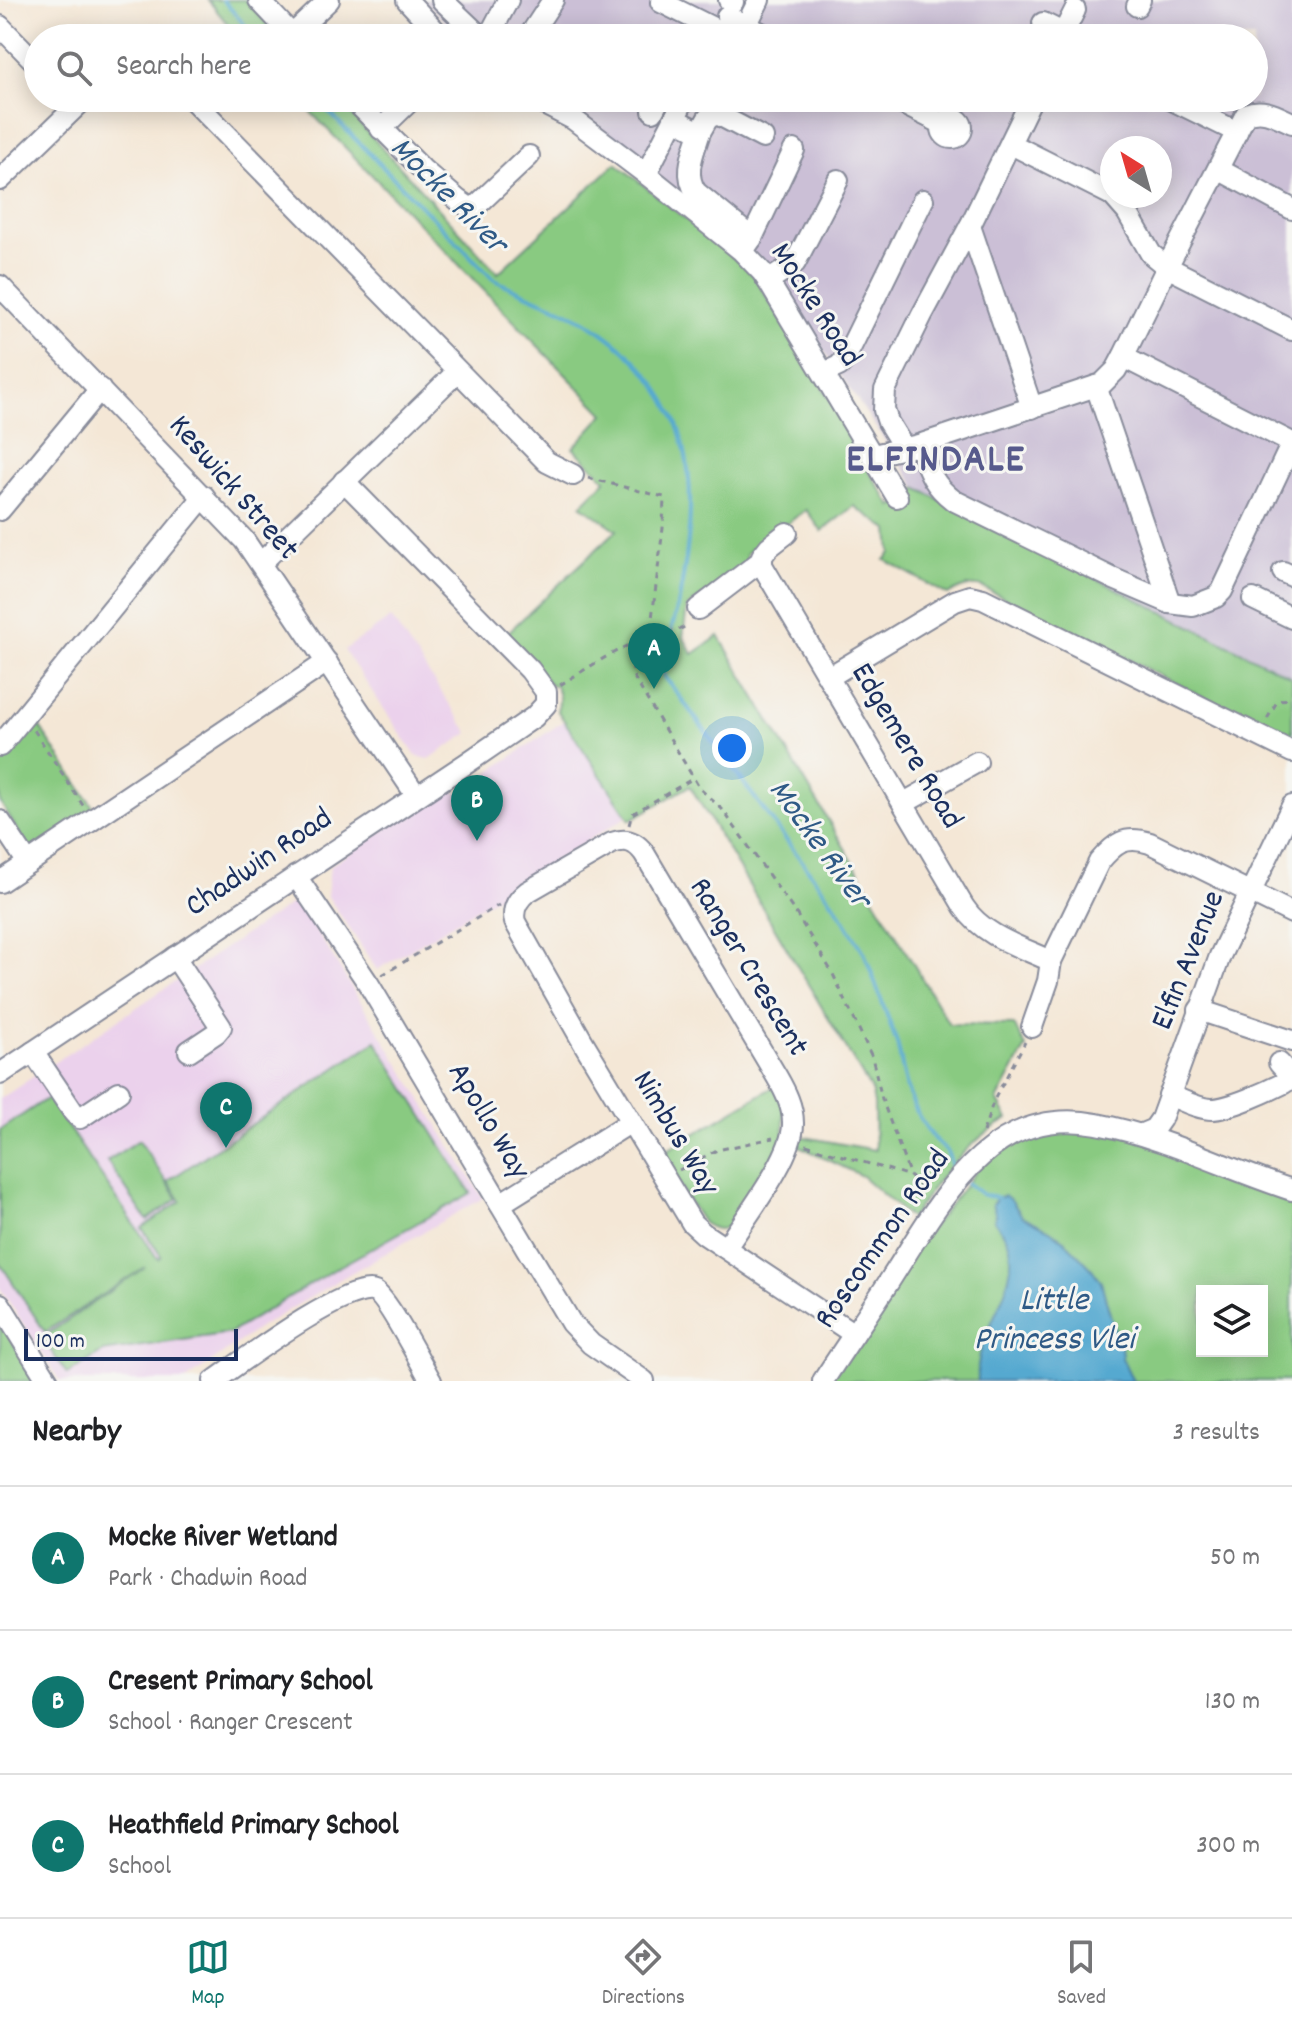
<!DOCTYPE html>
<html lang="en">
<head>
<meta charset="utf-8">
<style>
  body { margin:0; font-family:Dekko,sans-serif; background:#f2f2f2; color:#202124 }
  .controls { position:absolute; right:24px; bottom:24px; display:grid; overflow:hidden; border-radius:0px; box-shadow:0 4px 20px #0003 }
  .controls button { width:72px; height:72px; display:grid; place-items:center; padding:0; border:0; border-bottom:2px solid #e0e0e0; background:#fff; color:#202124; font:40px sans-serif }
  .compass { position:absolute; left:1100px; top:136px; width:72px; height:72px; border-radius:50%; background:#fff; box-shadow:0 4px 20px #0003; rotate:323deg }
  .scale { position:absolute; left:24px; bottom:20px; width:214px; box-sizing:border-box; padding-left:8px; border:4px solid #1b2f5e; border-top:0; font-size:22px; line-height:28px; white-space:nowrap; color:#1b2f5e; -webkit-text-stroke:6px #f6f6f2; paint-order:stroke }
  .you { position:absolute; left:732px; top:748px; width:28px; height:28px; margin:-20px; border:6px solid #fff; border-radius:50%; background:#1a73e8; box-shadow:0 0 0 12px #1a73e833 }
  .badge { display:grid; place-items:center; width:52px; height:52px; border-radius:50%; background:#0f766e; color:#fff; font-size:26px; font-weight:700 }
  .pin { position:absolute; translate:-50% -66px; filter:drop-shadow(0 2px 4px #0008) }
  .pin::after { content:''; position:absolute; top:42px; width:28px; height:24px; background:inherit; clip-path:polygon(0 0,100% 0,50% 100%) }
  .list { margin:0; padding:0; list-style:none }
  h2 { display:flex; justify-content:space-between; align-items:center; height:104px; margin:0; padding:0 32px; font-size:34px }
  h2 small { font-size:26px; font-weight:400; color:#757577 }
  .list li { display:grid; grid-template-columns:52px 1fr auto; gap:24px; align-items:center; box-sizing:border-box; height:144px; padding:0 32px; border-top:2px solid #e0e0e0 }
  .list b { display:block; font-size:30px; white-space:nowrap }
  .list p { margin:0; font-size:26px; white-space:nowrap; color:#757577 }
  .list em { font-size:26px; font-style:normal; color:#757577 }
  .icon { flex:none; width:44px; height:44px; fill:none; stroke:currentColor; stroke-width:2; stroke-linecap:round; stroke-linejoin:round }
  .map { position:relative; flex:none; width:1292px; height:1381px; overflow:hidden }
  .search { position:absolute; background:#fff; box-shadow:0 4px 20px #0003; left:24px; right:24px; top:24px; height:88px; display:flex; align-items:center; gap:20px; box-sizing:border-box; padding:0 28px; border-radius:44px; color:#757577; font-size:30px }
  .sheet { height:536px; background:#fff }
  nav { display:flex; justify-content:space-around; align-items:center; box-sizing:border-box; height:112px; border-top:2px solid #e0e0e0; background:#fff; font-size:22px; color:#757577 }
  nav a { display:grid; justify-items:center; gap:4px }
  nav .on { color:#0f766e }
  .map>svg:first-child { display:block }
  .built { fill:#ebd1ec }
  .industrial { fill:#cbbfd6; fill-rule:evenodd }
  .green { fill:#89ca81; stroke:#527c70; stroke-width:2; fill-rule:evenodd }
  .water { fill:#54a9d0; stroke:#386c97; stroke-width:2 }
  .lines { fill:none; stroke-linecap:round; stroke-linejoin:round }
  .stream { stroke:#54a9d0; stroke-width:4 }
  .minor-casing { stroke:#888b9a; stroke-width:24 }
  .path { stroke:#888b9a; stroke-width:3; stroke-dasharray:6 6; stroke-linecap:butt }
  .minor { stroke:#fff; stroke-width:20 }
  .labels { text-anchor:middle; dominant-baseline:central; stroke-width:6; stroke-linejoin:round; paint-order:stroke }
  .street-label { font-size:32px; fill:#1b2f5e; stroke:#f6f6f2 }
  .water-label { font-size:34px; font-style:italic; fill:#2f5a86; stroke:#f6f6f2 }
  .district-label { font-size:40px; font-weight:bold; letter-spacing:2px; fill:#575a8c; stroke:#f6f6f2 }
</style>
</head>
<body>
<div class="map">
<svg width="1292" height="1381" viewBox="0 0 1292 1381">
  <rect width="100%" height="100%" fill="#f6f6f2"/>
  <filter id="ink" filterUnits="userSpaceOnUse"><feTurbulence type="fractalNoise" baseFrequency=".0125" numOctaves="2"/><feDisplacementMap in="SourceGraphic" scale="16" xChannelSelector="R" yChannelSelector="G"/><feConvolveMatrix kernelMatrix="1 2 1 2 8 2 1 2 1" color-interpolation-filters="sRGB"/></filter>
  <filter id="wash" filterUnits="userSpaceOnUse"><feTurbulence type="fractalNoise" baseFrequency=".006" numOctaves="4" result="noise"/><feDisplacementMap in="SourceGraphic" scale="32" xChannelSelector="R" yChannelSelector="G"/><feGaussianBlur stdDeviation="1.8" result="paint"/><feColorMatrix in="noise" values="0 0 0 0 0 0 0 0 0 0 0 0 0 0 0 0 0 1.4 0 .05"/><feComposite in="paint" operator="in"/></filter>
  <g filter="url(#wash)">
    <rect width="100%" height="100%" fill="#f4e7d6"/>
    <!-- built -->
    <g class="built">
      <path d="M391,618L469,733L429,759L416,756L344,650Z"/>
      <path d="M564,721L628,816L377,970L327,895L330,866L451,786L457,794Z"/>
      <path d="M297,900L483,1198L342,1278L257,1329L185,1381H60L0,1288V1099Z"/>
    </g>
    <!-- industrial -->
    <path class="industrial" d="M424,0H1292V676L917,488L764,262L572,107L553,98H1254V38H461ZM1112,148H1160V196H1112Z"/>
    <!-- green -->
    <g class="green">
      <path d="M208,0H245L280,38H239Z"/>
      <path d="M297,98H336L498,273L616,163L735,259L754,276L870,464L866,467L892,506L917,488L1292,677V741L982,587C969,583 958,588 948,595L885,560L891,553L889,530L854,506L822,531L806,510L749,551L746,555L749,563L687,607L683,637L693,654L719,636L949,1024L1014,1025L1026,1047L997,1100L1008,1119C968,1140 935,1182 911,1219L862,1176L797,1145L799,1136L875,1150L874,1103L871,1090L690,786L630,820L557,710C561,701 559,694 555,685L552,686L504,636L617,530L581,505L606,480L573,448L604,414Z"/>
      <path d="M35,720L96,811L36,847L27,846L0,802V763Z"/>
      <path d="M376,1041L471,1193L335,1269L230,1333L103,1352L67,1374L42,1338L145,1267L45,1332L0,1263V1130L48,1098L158,1259L161,1256L142,1228L181,1201L168,1181Z"/>
      <path d="M775,1086L784,1108V1139L733,1223C722,1232 714,1230 703,1223L659,1155Z"/>
      <path d="M1095,1124L1292,1196V1381H823L888,1283L1001,1140ZM1202,1291H1262V1351H1202Z"/>
      <path d="M139,1140L178,1199L147,1220L107,1161Z"/>
      <path d="M0,1322L37,1381H0Z"/>
    </g>
    <!-- water -->
    <path class="water" d="M1005,1196L1012,1201L1022,1216L1050,1230L1065,1241L1092,1269L1101,1282L1113,1325L1121,1344L1122,1358L1133,1381H978C973,1333 1019,1295 1010,1247C1008,1236 999,1229 994,1220L996,1215L992,1204L998,1198Z"/>
    <g class="lines">
      <!-- stream -->
      <g class="stream">
        <path d="M223,0L256,38"/>
        <path d="M315,98L493,279C527,297 565,307 597,329C700,400 700,488 679,600C675,620 668,639 663,659V668L665,677L836,907L864,952L897,1043L907,1089L919,1117L934,1139L947,1151L952,1166L956,1170"/>
        <path d="M967,1183L983,1195L998,1198"/>
      </g>
    </g>
  </g>
  <g filter="url(#ink)">
    <g class="lines">
      <!-- minor casing -->
      <g class="minor-casing">
        <g id="minor">
          <path d="M259,0L295,38"/>
          <path d="M407,0L442,38"/>
          <path d="M442,0L482,38"/>
          <path d="M729,0L733,2"/>
          <path d="M661,2L719,31"/>
          <path d="M1137,6L1140,0"/>
          <path d="M727,16L771,38"/>
          <path d="M1043,23L1063,33"/>
          <path d="M0,26L38,65"/>
          <path d="M292,35L329,0"/>
          <path d="M488,38L508,0"/>
          <path d="M528,38L553,0"/>
          <path d="M740,38L759,0"/>
          <path d="M1061,38L1075,10"/>
          <path d="M191,98L547,462L573,475"/>
          <path d="M352,98L422,169L458,200L470,208L475,207L529,156"/>
          <path d="M529,98L540,102L573,119L646,174L742,251L762,272L768,281L897,497"/>
          <path d="M891,98L943,124"/>
          <path d="M1168,98L1237,132"/>
          <path d="M653,111L660,98"/>
          <circle cx="952" cy="128" r="10"/>
          <path d="M674,119L700,132C694,152 683,173 696,192L752,238"/>
          <path d="M381,129L413,98"/>
          <path d="M700,132L708,118L717,114L763,138"/>
          <path d="M1011,144L1112,195"/>
          <path d="M1218,169L1292,209"/>
          <path d="M646,174L685,98"/>
          <path d="M0,180L85,98"/>
          <path d="M1113,196L1127,212L1151,254L1167,267L1292,330"/>
          <path d="M970,226L1032,408"/>
          <path d="M745,248L752,238L794,150"/>
          <path d="M768,281L795,263L838,180"/>
          <path d="M0,286L244,540L416,795"/>
          <path d="M824,373L839,366L845,359L923,200"/>
          <path d="M1096,386L1170,603"/>
          <path d="M919,445C928,469 932,484 953,500L1114,579L1170,603L1193,606L1216,597L1222,591L1292,443L1123,357"/>
          <path d="M904,448L888,422L884,410L885,390L922,315L970,226L1032,98"/>
          <path d="M873,455L919,445L1102,384L1116,370L1123,357L1167,267L1246,114C1263,107 1277,116 1292,123"/>
          <path d="M0,510L100,389"/>
          <path d="M787,533L769,547L762,556V565L964,907C983,936 1021,947 1051,961"/>
          <path d="M261,563L457,372"/>
          <path d="M1283,572L1292,576"/>
          <path d="M1253,599L1292,618"/>
          <path d="M698,609L761,561"/>
          <path d="M829,677L955,601L970,596L983,599L1292,752"/>
          <path d="M0,746L204,496"/>
          <path d="M904,803L977,762"/>
          <path d="M0,821L28,863"/>
          <path d="M296,876L368,983L571,1323L591,1344L644,1381"/>
          <path d="M0,882L327,662"/>
          <path d="M175,957L221,1027L216,1033L189,1051"/>
          <path d="M1199,1010L1292,1041"/>
          <path d="M1032,1027L1048,981L1051,961L1099,862C1115,843 1125,835 1150,843L1292,913"/>
          <path d="M33,1052L74,1113L80,1118L119,1092"/>
          <path d="M0,1074L467,763L534,717L546,704V692L530,670L344,481"/>
          <path d="M1169,1095C1182,1100 1198,1109 1212,1109C1229,1109 1268,1091 1284,1083L1288,1080V1073L1279,1063"/>
          <path d="M1142,1134L1154,1129L1161,1119L1220,956L1292,806"/>
          <path d="M500,1204L631,1122"/>
          <path d="M726,1248C744,1219 794,1156 793,1123C793,1106 785,1091 777,1077L644,853C635,841 626,838 612,843L527,892C517,900 512,910 515,922L583,1042L692,1223L704,1234L854,1334"/>
          <path d="M0,1304L48,1381"/>
          <path d="M214,1381C238,1364 350,1280 375,1292C387,1298 422,1365 431,1381"/>
          <path d="M823,1381C845,1347 868,1314 890,1280C939,1204 988,1103 1097,1124C1165,1137 1227,1169 1292,1190"/>
        </g>
      </g>
      <!-- path -->
      <g class="path">
        <path d="M588,478L664,497L663,528L650,635"/>
        <path d="M637,641L632,674L700,789L722,809L797,915L832,972L872,1057L882,1099L910,1176L926,1192"/>
        <path d="M560,685C586,669 613,651 642,639C657,632 677,634 689,624"/>
        <path d="M1267,719L1278,700L1292,699"/>
        <path d="M34,730L84,807"/>
        <path d="M629,825L632,814L694,778"/>
        <path d="M382,975L499,905"/>
        <path d="M983,1132L994,1100L1025,1042"/>
        <path d="M806,1145L910,1176"/>
        <path d="M679,1170L717,1150L773,1138"/>
      </g>
      <!-- minor -->
      <use href="#minor" class="minor"/>
    </g>
  </g>
  <g class="labels">
    <!-- street labels -->
    <g class="street-label">
      <text transform="translate(814 306) rotate(57)">Mocke Road</text>
      <text transform="translate(232 489) rotate(49)">Keswick Street</text>
      <text transform="translate(905 747) rotate(59)">Edgemere Road</text>
      <text transform="translate(260 864) rotate(-34)">Chadwin Road</text>
      <text transform="translate(1190 961) rotate(-68)">Elfin Avenue</text>
      <text transform="translate(747 968) rotate(59)">Ranger Crescent</text>
      <text transform="translate(487 1122) rotate(59)">Apollo Way</text>
      <text transform="translate(674 1134) rotate(59)">Nimbus Way</text>
      <text transform="translate(884 1240) rotate(-55)">Roscommon Road</text>
    </g>
    <!-- water labels -->
    <g class="water-label">
      <text transform="translate(447 197) rotate(45)">Mocke River</text>
      <text transform="translate(818 845) rotate(54)">Mocke River</text>
      <text x="1054" y="1302">Little<tspan x="1054" dy="39">Princess Vlei</tspan></text>
    </g>
    <!-- district labels -->
    <g class="district-label">
      <text x="936" y="462">ELFINDALE</text>
    </g>
  </g>
</svg>
<div class="controls">
<button><svg class="icon" aria-label="layers" viewBox="0 0 24 24"><path d="M12 4l9 5-9 5-9-5zM3 14l9 5 9-5"/></svg></button>
</div>
<svg class="compass" viewBox="-18 -18 36 36"><path d="M0-13l5 13h-10z" fill="#e53935"/><path d="M0 13l5-13h-10z" fill="#757577"/></svg>
<div class="scale">100 m</div>
<div class="you"></div>
<div class="pin badge" style="left:654px;top:689px">A</div>
<div class="pin badge" style="left:477px;top:841px">B</div>
<div class="pin badge" style="left:226px;top:1148px">C</div>
<div class="search"><svg class="icon" aria-label="search" viewBox="0 0 24 24"><circle cx="10" cy="10" r="6"/><path d="M15 15l6 6"/></svg>Search here</div>
</div>
<section class="sheet">
<h2>Nearby<small>3 results</small></h2>
<ul class="list">
<li><span class="badge">A</span><div><b>Mocke River Wetland</b><p>Park · Chadwin Road</p></div><em>50 m</em></li>
<li><span class="badge">B</span><div><b>Cresent Primary School</b><p>School · Ranger Crescent</p></div><em>130 m</em></li>
<li><span class="badge">C</span><div><b>Heathfield Primary School</b><p>School</p></div><em>300 m</em></li>
</ul>
</section>
<nav>
<a class="on"><svg class="icon" aria-label="map" viewBox="0 0 24 24"><path d="M3 6l6-2 6 2 6-2v14l-6 2-6-2-6 2zM9 4v14M15 6v14"/></svg>Map</a>
<a><svg class="icon" aria-label="directions" viewBox="0 0 24 24"><path d="M12 3l9 9-9 9-9-9zM9 14v-3h6M13 9l2 2-2 2"/></svg>Directions</a>
<a><svg class="icon" aria-label="saved" viewBox="0 0 24 24"><path d="M7 4h10v16l-5-4-5 4z"/></svg>Saved</a>
</nav>
</body>
</html>
